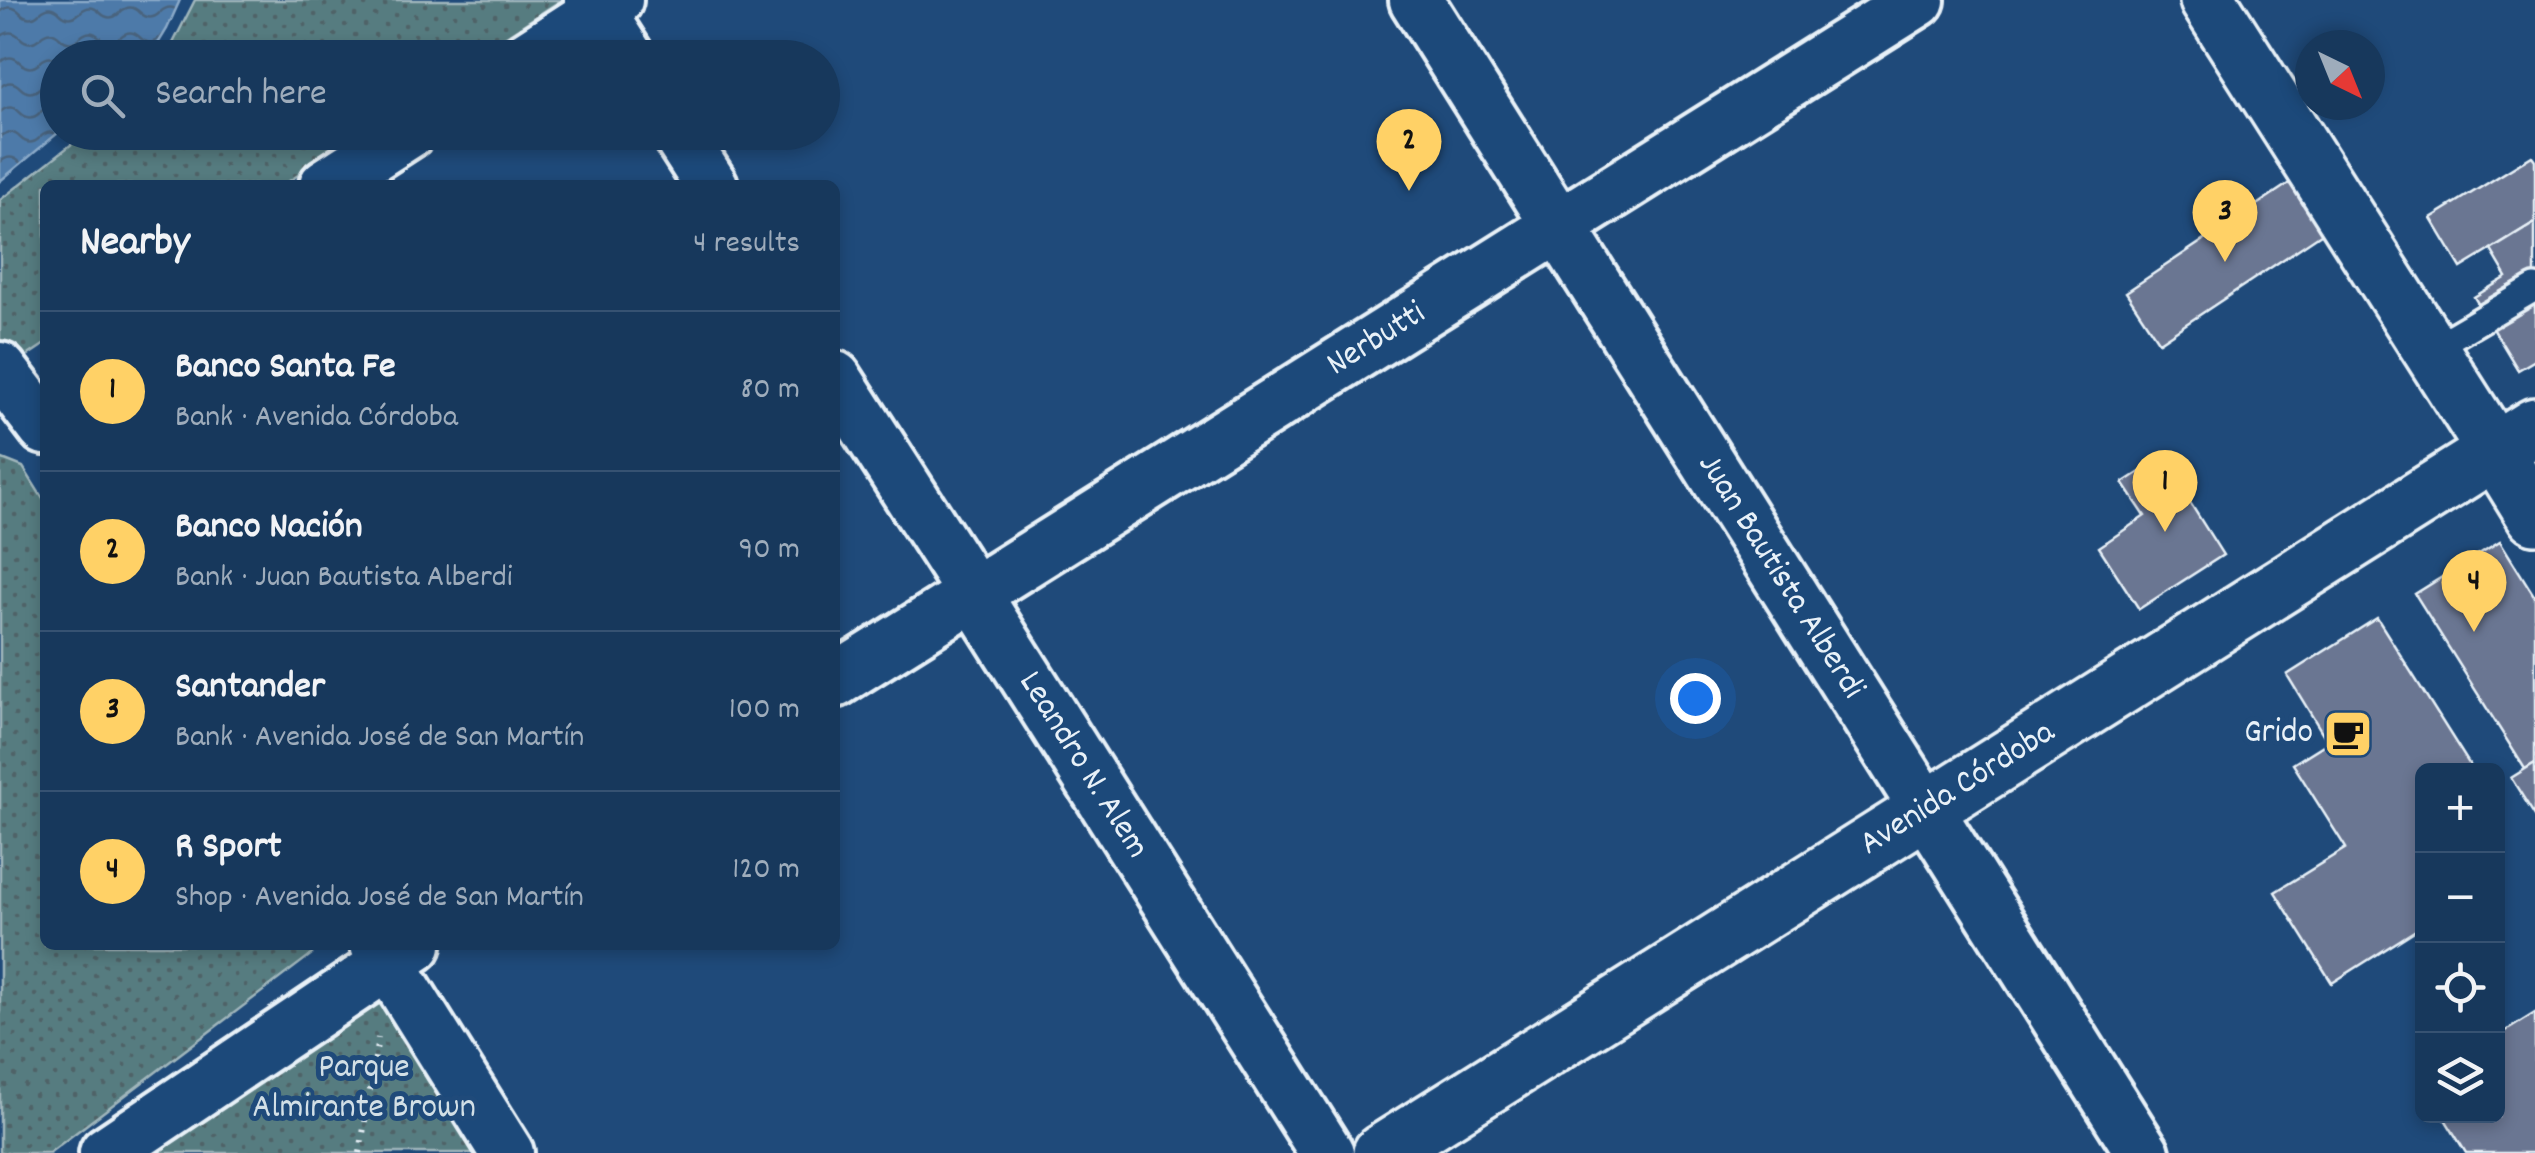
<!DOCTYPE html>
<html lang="en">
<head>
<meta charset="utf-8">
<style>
  body { margin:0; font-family:Dekko,sans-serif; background:#244365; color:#f1f3f6 }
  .controls { position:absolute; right:30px; bottom:30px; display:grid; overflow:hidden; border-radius:15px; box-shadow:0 5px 15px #0003 }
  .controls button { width:90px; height:90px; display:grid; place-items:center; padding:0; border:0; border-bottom:2px solid #365272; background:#17385c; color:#f1f3f6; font:50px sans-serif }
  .compass { position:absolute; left:2295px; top:30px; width:90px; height:90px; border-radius:50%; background:#17385c; box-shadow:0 5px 15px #0003; rotate:137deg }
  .you { position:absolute; left:1695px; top:698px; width:35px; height:35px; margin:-25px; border:8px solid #fff; border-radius:50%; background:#1a73e8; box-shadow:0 0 0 15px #1a73e833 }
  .badge { display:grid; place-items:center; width:65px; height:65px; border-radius:50%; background:#ffd166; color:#111; font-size:32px; font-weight:700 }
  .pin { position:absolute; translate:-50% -82px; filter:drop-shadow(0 2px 5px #0008) }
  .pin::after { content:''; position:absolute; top:52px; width:35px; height:30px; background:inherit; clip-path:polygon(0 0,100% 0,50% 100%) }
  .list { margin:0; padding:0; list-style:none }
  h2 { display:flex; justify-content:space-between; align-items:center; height:130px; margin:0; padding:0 40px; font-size:42px }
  h2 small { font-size:32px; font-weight:400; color:#9eacbb }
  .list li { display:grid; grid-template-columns:65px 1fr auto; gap:30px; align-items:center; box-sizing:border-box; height:160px; padding:0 40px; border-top:2px solid #365272 }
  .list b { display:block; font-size:38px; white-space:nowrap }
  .list p { margin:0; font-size:32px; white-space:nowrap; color:#9eacbb }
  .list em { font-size:32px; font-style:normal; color:#9eacbb }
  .icon { flex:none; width:55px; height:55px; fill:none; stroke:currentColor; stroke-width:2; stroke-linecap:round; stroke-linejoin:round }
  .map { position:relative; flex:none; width:2535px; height:1153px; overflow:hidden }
  .search { position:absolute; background:#17385c; box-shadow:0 5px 15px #0003; left:40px; top:40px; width:800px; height:110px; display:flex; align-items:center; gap:25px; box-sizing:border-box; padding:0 35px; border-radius:55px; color:#9eacbb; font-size:38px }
  .panel { position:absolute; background:#17385c; box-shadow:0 5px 15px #0003; left:40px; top:180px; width:800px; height:770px; border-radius:15px }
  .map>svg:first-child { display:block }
  .green { fill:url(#green-dots); stroke:#a0b6bc; stroke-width:2.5 }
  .water { fill:url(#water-waves); stroke:#8baac9; stroke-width:2.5 }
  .building { fill:#6b7692; stroke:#e8f1f8; stroke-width:2.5 }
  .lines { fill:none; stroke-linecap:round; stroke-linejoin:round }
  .service-casing { stroke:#e8f1f8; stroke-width:32 }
  .minor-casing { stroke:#e8f1f8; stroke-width:60 }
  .tertiary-casing { stroke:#e8f1f8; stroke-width:62 }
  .secondary-casing { stroke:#e8f1f8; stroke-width:62 }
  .path { stroke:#e8f1f8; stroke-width:6; stroke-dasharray:2.5 8; stroke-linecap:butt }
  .service { stroke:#1f4a7a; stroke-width:25 }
  .minor { stroke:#1f4a7a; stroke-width:52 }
  .tertiary { stroke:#1f4a7a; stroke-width:55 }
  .secondary { stroke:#1f4a7a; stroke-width:55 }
  .labels { text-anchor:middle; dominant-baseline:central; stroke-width:10; stroke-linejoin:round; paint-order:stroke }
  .street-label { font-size:35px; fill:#e8f1f8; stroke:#1f4a7a }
  .poi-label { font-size:35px; fill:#e8f1f8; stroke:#1f4a7a; text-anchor:end }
  .park-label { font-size:35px; fill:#d2dfe6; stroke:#1f4a7a }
</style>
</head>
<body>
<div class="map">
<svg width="2535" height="1153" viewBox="0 0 2535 1153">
  <defs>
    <pattern id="green-dots" width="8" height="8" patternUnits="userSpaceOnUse" patternTransform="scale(2.5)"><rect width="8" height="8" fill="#577b80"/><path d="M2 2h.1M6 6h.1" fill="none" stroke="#4f6468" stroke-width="1.8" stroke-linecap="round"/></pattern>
    <pattern id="water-waves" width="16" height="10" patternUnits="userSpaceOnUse" patternTransform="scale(2.5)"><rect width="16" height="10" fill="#4d7aa9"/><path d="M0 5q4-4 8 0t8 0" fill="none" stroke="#4a647e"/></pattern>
  </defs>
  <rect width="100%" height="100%" fill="#1f4a7a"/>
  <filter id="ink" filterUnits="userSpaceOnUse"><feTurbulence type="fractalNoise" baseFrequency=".01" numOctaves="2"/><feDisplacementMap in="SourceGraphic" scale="20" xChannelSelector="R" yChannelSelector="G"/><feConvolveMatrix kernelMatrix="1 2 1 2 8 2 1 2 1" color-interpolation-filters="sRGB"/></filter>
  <g filter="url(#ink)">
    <!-- green -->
    <g class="green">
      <path d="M195,0H561L474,57H166Z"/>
      <path d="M86,133H362L283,185H45V344L18,362L0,339V200Z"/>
      <path d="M0,458L23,467L45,502V945H307L312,954L49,1153H0Z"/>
      <path d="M383,998L479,1153H155Z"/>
    </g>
    <!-- water -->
    <path class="water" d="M0,0H180L167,29L150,57L58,58V133L0,181Z"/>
    <!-- building -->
    <g class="building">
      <path d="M2532,156L2535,160V223L2461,268L2431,218Z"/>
      <path d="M2291,182L2324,232L2159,342L2126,292Z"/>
      <path d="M2535,223V360L2518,370L2474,297L2507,277L2491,250Z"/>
      <path d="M2162,458L2223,555L2139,609L2099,547L2145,516L2123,483Z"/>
      <path d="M2500,541L2535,597V763L2525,769L2415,594Z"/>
      <path d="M2377,618L2473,770H2422V926L2332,983L2275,892L2346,848L2293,764L2328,742L2287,675Z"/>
      <path d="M2535,763V816L2511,778Z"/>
      <path d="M2535,1013V1153H2466L2443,1116H2498V1036Z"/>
    </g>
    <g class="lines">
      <!-- service casing -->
      <g class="service-casing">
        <path id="service" d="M2431,349L2535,288"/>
      </g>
      <!-- minor casing -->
      <g class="minor-casing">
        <g id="minor">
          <path d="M591,0L628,58"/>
          <path id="s1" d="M1416,0L2143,1153"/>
          <path d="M526,58L616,0"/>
          <path d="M677,132L711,185"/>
          <path d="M326,185L408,132"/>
          <path d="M0,369L45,428"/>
          <path id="s2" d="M835,378L974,594L1327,1153"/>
          <path id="s3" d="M835,681L1918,0"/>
          <path d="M377,945L507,1153"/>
          <path d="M106,1153L415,945"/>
        </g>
      </g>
      <!-- tertiary casing -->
      <g class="tertiary-casing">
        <path id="tertiary" d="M2495,451L2535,516"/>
      </g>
      <!-- secondary casing -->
      <g class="secondary-casing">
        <g id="secondary">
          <path d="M2208,0L2495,451"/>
          <path id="s4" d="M1381,1153L2535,426"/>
        </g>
      </g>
      <!-- path -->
      <path class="path" d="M360,1153L378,1038"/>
      <!-- service -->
      <use href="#service" class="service"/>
      <!-- minor -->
      <use href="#minor" class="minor"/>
      <!-- tertiary -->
      <use href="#tertiary" class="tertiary"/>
      <!-- secondary -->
      <use href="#secondary" class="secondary"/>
    </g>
  </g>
  <!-- icons -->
  <defs>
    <g id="cafe-square" transform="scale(2.5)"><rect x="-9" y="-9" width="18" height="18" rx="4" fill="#ffd166" stroke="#1f4a7a"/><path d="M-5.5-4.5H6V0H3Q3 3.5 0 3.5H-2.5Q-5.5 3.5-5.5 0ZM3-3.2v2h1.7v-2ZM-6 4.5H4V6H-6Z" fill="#111"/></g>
  </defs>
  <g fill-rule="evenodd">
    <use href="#cafe-square" x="2348" y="734"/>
  </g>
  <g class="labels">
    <!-- street labels -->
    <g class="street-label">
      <text stroke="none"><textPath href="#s3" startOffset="640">Nerbutti</textPath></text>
      <text stroke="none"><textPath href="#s1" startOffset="682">Juan Bautista Alberdi</textPath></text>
      <text stroke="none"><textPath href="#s2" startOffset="460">Leandro N. Alem</textPath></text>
      <text stroke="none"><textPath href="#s4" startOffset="682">Avenida Córdoba</textPath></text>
    </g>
    <!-- poi labels -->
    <g class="poi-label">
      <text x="2313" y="734">Grido</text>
    </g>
    <!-- park labels -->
    <g class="park-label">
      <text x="364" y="1069">Parque<tspan x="364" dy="40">Almirante Brown</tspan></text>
    </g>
  </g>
</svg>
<div class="controls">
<button>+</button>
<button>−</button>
<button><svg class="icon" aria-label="locate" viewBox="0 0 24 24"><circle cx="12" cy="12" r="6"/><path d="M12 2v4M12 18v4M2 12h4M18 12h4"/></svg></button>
<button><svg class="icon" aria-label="layers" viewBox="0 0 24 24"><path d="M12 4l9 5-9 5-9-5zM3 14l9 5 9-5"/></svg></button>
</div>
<svg class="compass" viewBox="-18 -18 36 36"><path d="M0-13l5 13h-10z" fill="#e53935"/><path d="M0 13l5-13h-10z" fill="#9eacbb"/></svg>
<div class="you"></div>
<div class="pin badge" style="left:2165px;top:532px">1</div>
<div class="pin badge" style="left:1409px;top:191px">2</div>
<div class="pin badge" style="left:2225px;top:262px">3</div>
<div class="pin badge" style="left:2474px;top:632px">4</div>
<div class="search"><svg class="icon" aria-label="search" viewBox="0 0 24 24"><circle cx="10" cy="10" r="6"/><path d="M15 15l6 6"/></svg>Search here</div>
<section class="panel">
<h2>Nearby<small>4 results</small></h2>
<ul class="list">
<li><span class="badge">1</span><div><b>Banco Santa Fe</b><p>Bank · Avenida Córdoba</p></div><em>80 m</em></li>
<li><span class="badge">2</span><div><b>Banco Nación</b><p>Bank · Juan Bautista Alberdi</p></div><em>90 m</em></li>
<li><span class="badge">3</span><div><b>Santander</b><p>Bank · Avenida José de San Martín</p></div><em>100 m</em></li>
<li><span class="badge">4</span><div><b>R Sport</b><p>Shop · Avenida José de San Martín</p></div><em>120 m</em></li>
</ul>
</section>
</div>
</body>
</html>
